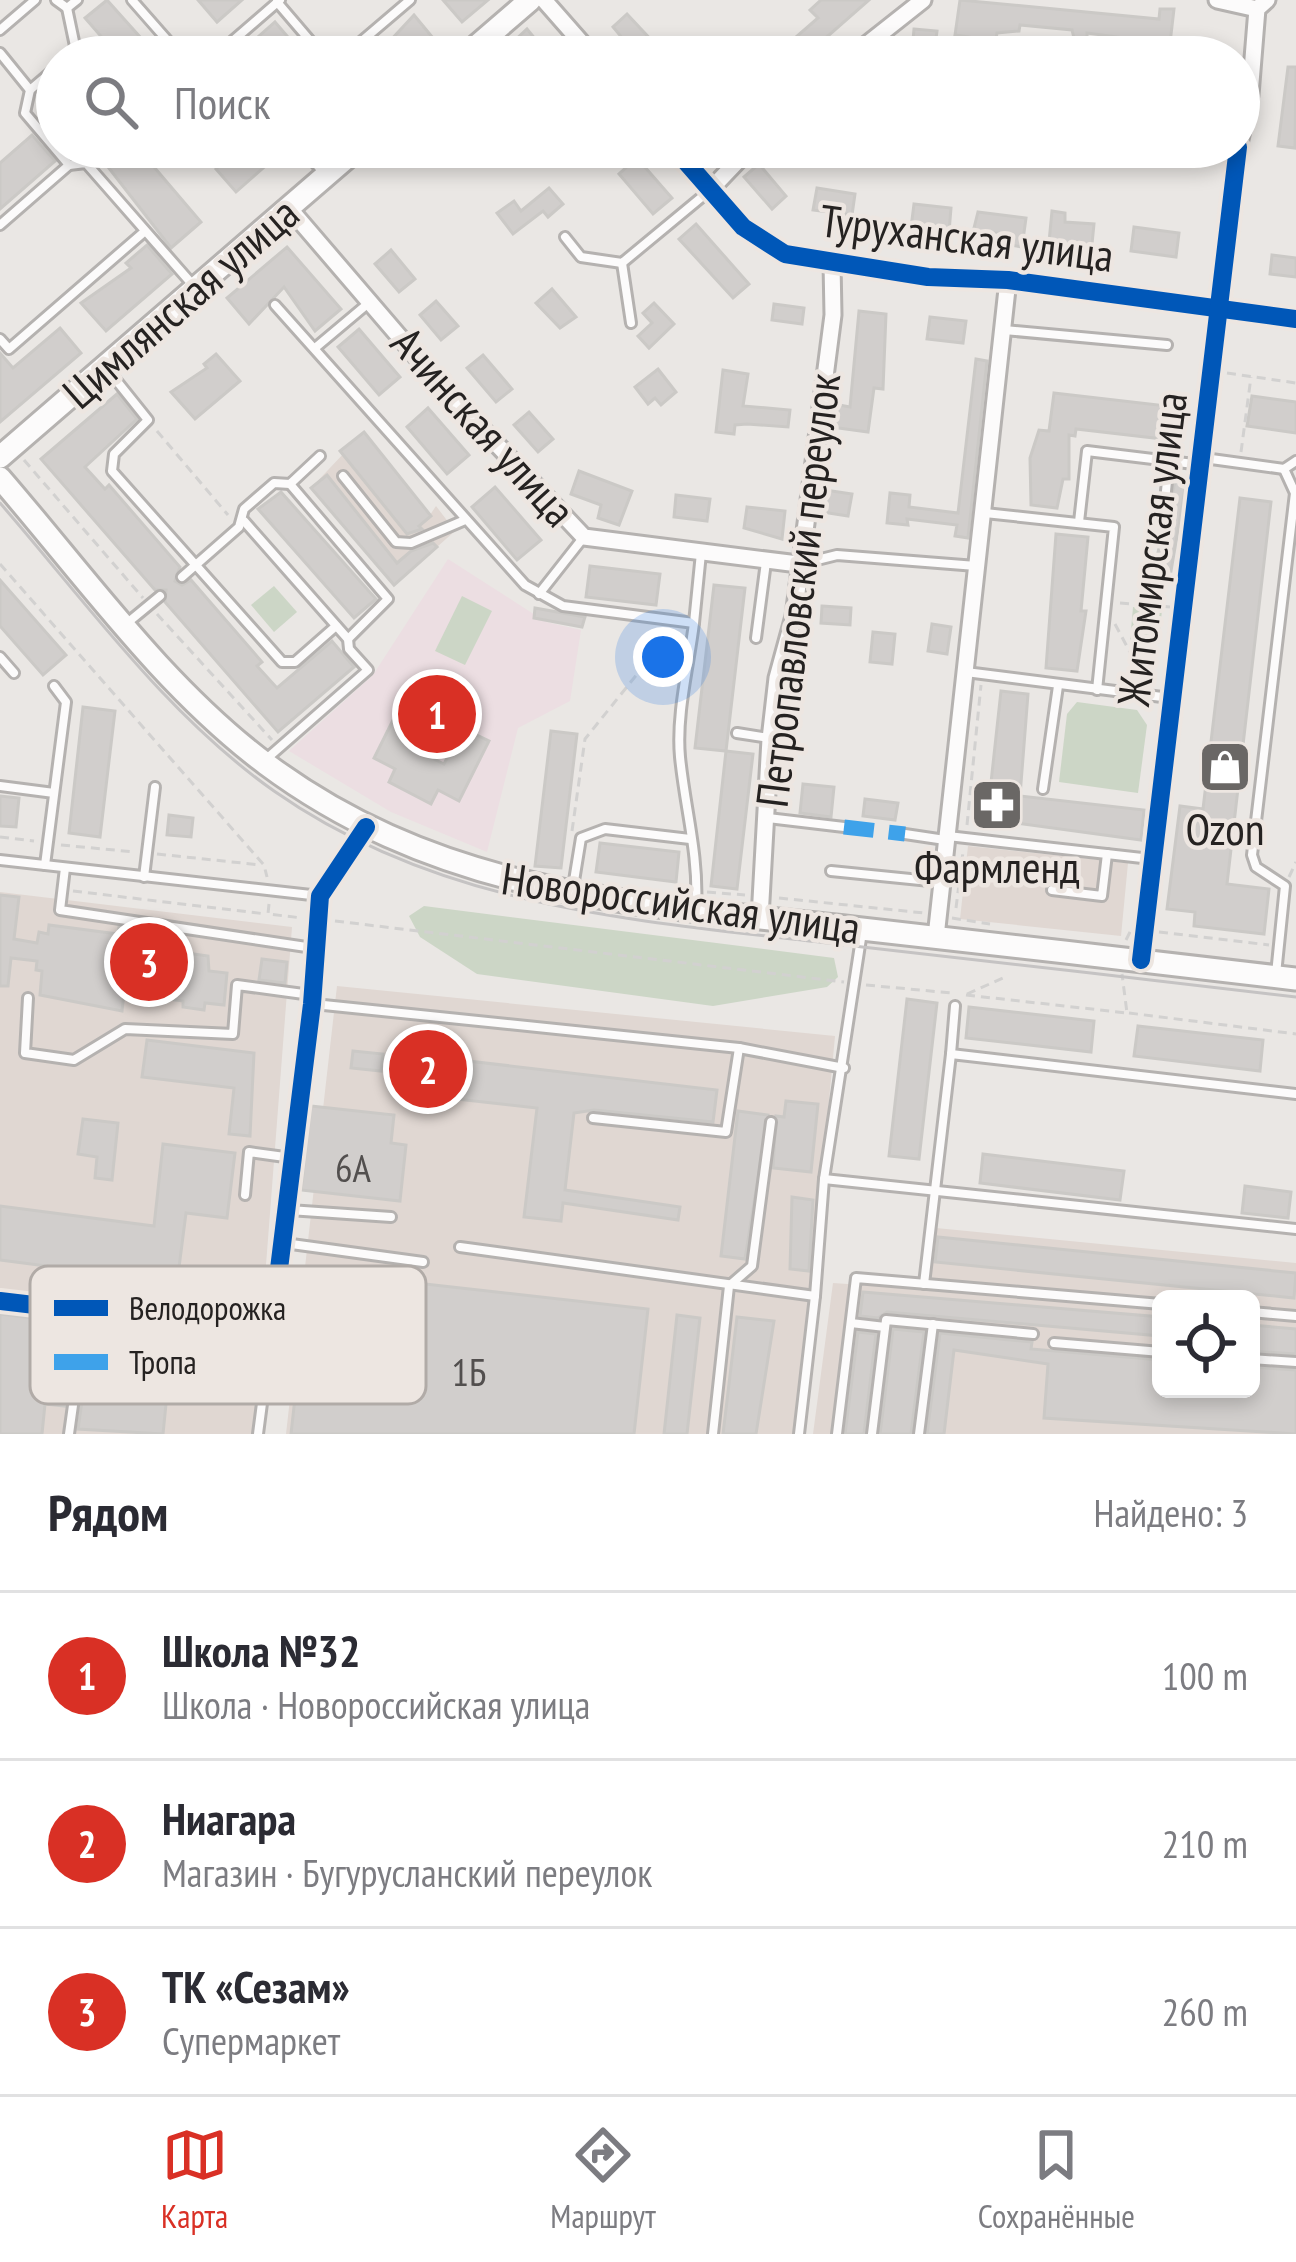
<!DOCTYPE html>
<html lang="ru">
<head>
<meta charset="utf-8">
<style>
  body { margin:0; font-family:"PT Sans Narrow",sans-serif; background:#f7f7f7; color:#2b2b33 }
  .controls { position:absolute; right:36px; bottom:36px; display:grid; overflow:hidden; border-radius:18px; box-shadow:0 6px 18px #0003 }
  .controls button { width:108px; height:108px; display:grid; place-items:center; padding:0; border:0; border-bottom:3px solid #e1e1e2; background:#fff; color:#2b2b33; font:60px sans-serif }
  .you { position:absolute; left:663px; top:657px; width:42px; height:42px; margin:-30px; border:9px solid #fff; border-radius:50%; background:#1a73e8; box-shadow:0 0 0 18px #1a73e833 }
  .badge { display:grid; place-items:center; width:78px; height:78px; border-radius:50%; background:#d93025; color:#fff; font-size:39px; font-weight:700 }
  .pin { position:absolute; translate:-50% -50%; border:6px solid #fff; box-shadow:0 3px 12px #0006 }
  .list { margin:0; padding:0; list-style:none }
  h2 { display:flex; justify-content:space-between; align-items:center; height:156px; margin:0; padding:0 48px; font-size:51px }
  h2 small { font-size:39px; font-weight:400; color:#7c7c81 }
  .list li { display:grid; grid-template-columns:78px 1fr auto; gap:36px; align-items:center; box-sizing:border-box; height:168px; padding:0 48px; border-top:3px solid #e1e1e2 }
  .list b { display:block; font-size:45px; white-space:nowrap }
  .list p { margin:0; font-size:39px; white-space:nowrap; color:#7c7c81 }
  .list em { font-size:39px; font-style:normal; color:#7c7c81 }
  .icon { flex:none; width:66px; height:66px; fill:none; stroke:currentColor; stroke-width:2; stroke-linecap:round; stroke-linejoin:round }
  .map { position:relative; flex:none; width:1296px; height:1434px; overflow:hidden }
  .search { position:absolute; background:#fff; box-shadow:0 6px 18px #0003; left:36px; right:36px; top:36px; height:132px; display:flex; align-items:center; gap:30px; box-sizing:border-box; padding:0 42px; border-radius:66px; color:#7c7c81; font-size:45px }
  .sheet { height:660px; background:#fff }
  nav { display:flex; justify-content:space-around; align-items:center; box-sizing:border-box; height:168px; border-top:3px solid #e1e1e2; background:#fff; font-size:33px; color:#7c7c81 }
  nav a { display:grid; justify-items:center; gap:6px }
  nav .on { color:#d93025 }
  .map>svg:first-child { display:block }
  .built { fill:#e0d7d2; fill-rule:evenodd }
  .education { fill:#ecdee2 }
  .green { fill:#ccd6c6 }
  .building { fill:#d1cecc; stroke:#cbc9c6; stroke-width:3 }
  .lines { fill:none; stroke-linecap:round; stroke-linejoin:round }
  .service-casing { stroke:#b5b2b0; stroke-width:14 }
  .minor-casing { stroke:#b5b2b0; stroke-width:21 }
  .tertiary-casing { stroke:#b5b2b0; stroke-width:27 }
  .secondary-casing { stroke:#b5b2b0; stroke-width:27 }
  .path { stroke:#d2d1d0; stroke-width:3; stroke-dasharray:9 6; stroke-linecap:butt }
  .service { stroke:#fcfbfb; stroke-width:8 }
  .minor { stroke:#fcfbfb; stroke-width:15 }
  .tertiary { stroke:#fcfbfb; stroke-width:21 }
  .secondary { stroke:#fcfbfb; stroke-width:21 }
  .tram { stroke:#c5c3c3; stroke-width:3 }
  .quiet { stroke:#3ea2ea; stroke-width:15; stroke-dasharray:30 15; stroke-linecap:butt }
  .cycleway-casing { stroke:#ede6e1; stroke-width:26 }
  .cycleway { stroke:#0057b8; stroke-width:18 }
  .labels { text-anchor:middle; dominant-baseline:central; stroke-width:9; stroke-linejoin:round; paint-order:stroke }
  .number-label { font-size:39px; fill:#524f4e }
  .street-label { font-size:45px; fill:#252221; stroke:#ede6e1 }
  .poi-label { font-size:45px; fill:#252221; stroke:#ede6e1 }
  .key { fill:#ede6e1; stroke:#b1aba7; stroke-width:3 }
  .key-label { font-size:33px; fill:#252221 }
</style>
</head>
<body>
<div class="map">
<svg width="1296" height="1434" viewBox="0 0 1296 1434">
  <rect width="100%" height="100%" fill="#eae7e4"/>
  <!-- built -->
  <g class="built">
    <path d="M364,432L430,515L436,506L455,531L394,585L311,488Z"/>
    <path d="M968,846L1128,863L1121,936L960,919Z"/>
    <path d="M0,892L292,927L253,1434H0Z"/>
    <path d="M337,986L835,1036L798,1434H286Z"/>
    <path d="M926,1227L1296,1263V1434H813L833,1283L920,1289ZM1161,1299H1251V1389H1161Z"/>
  </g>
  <!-- education -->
  <path class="education" d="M448,559L546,622L581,630L570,701L518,728L487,852L391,812L289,751L373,675Z"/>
  <!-- green -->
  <g class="green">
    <path d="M274,586L297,612L274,632L251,605Z"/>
    <path d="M462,596L492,611L465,665L435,651Z"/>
    <path d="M1133,607L1162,609L1159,644L1130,642Z"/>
    <path d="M1077,702L1137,710L1147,725L1138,793L1059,782L1067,714Z"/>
    <path d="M424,906L834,958L838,977L827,987L713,1006L477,974L420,937L409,916Z"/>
  </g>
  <!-- building -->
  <g class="building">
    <path d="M107,0L158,57H119L85,18Z"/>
    <path d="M198,0H242L217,22Z"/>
    <path d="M443,0H488L462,22Z"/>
    <path d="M821,0H869L804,57H773L818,18L810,10Z"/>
    <path d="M960,0L1159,19L1160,9H1174L1169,52L1134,49L1132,39L1087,33V39L1074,38L1072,30L1020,25L1019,31L997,33L993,57H966L969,37L955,35Z"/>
    <path d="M627,14L655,44L665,57H638L613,27Z"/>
    <path d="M414,15L438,44L423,57H375Z"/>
    <path d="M275,22L305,57H260L249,45Z"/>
    <path d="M527,29L545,51L537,57H521L510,45Z"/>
    <path d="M914,29L937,31L934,54L912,51Z"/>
    <path d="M1288,67H1296L1295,148L1278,146Z"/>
    <path d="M32,135L55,161L0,209V163Z"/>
    <path d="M131,147H137L201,222L171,248L108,167Z"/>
    <path d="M208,147H287L236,192L216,169L222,163Z"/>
    <path d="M637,158L672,198L653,214L619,174Z"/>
    <path d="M759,164L786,196L772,209L744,177Z"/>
    <path d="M549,188L563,204L548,217L543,211L513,234L497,213L514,201L521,211Z"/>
    <path d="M817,188L855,194L852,215L813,210Z"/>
    <path d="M914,204L951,208L949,232L911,228Z"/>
    <path d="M1052,211L1065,213V222L1094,224L1090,264L1078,263L1080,245L1049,242Z"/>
    <path d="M978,212L1026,218L1022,247L1010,245L1011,234L973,232Z"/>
    <path d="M696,224L749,284L733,298L679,239Z"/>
    <path d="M1134,227L1179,233L1176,257L1131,251Z"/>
    <path d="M147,245L172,274L106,331L81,303L131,268L126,263Z"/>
    <path d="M287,247L341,309L315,331L284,287L249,324L227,298Z"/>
    <path d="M391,250L415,279L399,292L375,264Z"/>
    <path d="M1272,255L1296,258V277L1270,274Z"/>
    <path d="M552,289L576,317L560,328L536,303Z"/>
    <path d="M436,301L458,326L441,340L420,315Z"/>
    <path d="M654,303L674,324L649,348L638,336L652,323L643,313Z"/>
    <path d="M774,304L804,308L802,324L772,320Z"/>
    <path d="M859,311L886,314L883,389L874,388L868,432L831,427L834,404L850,407Z"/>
    <path d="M930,317L966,321L963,343L927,339Z"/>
    <path d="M60,328L81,353L0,422V353L13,368Z"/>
    <path d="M359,329L400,377L379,395L338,347Z"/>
    <path d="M216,354L240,381L195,419L171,392L207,368L204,364Z"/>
    <path d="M483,355L512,389L496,402L467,368Z"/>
    <path d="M976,359L987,361L968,538L955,536L957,525L907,519L908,525L887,523L890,493L910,495L909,507L958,513Z"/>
    <path d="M658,369L676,392L661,405L655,398L648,404L635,387Z"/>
    <path d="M723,370L748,374L743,406L790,410L788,427L747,424L735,425L734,434L716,432Z"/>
    <path d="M1054,393L1167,406L1163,439L1076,429L1075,436L1069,435V479H1063L1057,508L1031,505L1030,458L1039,430L1049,431Z"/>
    <path d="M117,394L137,419L85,467L105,489L109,485L180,567L175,581L182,585L191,580L262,662L257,666L277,688L332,641L354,667L278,732L165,602L166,590H155L41,459Z"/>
    <path d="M1252,396L1296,402V433L1247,426Z"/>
    <path d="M428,408L469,455L447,474L407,427Z"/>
    <path d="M529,412L553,439L538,452L514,425Z"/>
    <path d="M364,432L431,516L419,526L422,529L407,534L340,451Z"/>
    <path d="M579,471L632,491L619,525L598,518L601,505L571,494Z"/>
    <path d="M327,475L397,563L411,551L433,543L437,547L394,585L311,488Z"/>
    <path d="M1175,482L1186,483L1171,571L1154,569Z"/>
    <path d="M495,487L541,540L517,560L472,507Z"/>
    <path d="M825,490L852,494L848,516L822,512Z"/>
    <path d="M281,492L376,599L354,618L258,509Z"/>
    <path d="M676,495L710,499L707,521L674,517Z"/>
    <path d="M1240,498L1271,502L1227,884L1269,889L1264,934L1194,926L1195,912L1167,909L1180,806L1203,809Z"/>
    <path d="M747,507L785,511L782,539L744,528Z"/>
    <path d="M1056,534L1088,537L1081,611H1086L1077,671L1046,668Z"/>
    <path d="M590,566L660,574L656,605L586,597Z"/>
    <path d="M0,580L66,655L43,675L0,626Z"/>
    <path d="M714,585L745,588L726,751L695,748Z"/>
    <path d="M822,606L851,608L850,625L821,623Z"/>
    <path d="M535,608L585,617L582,627L534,618Z"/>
    <path d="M932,624L951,627L947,654L928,651Z"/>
    <path d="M873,632L895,634L892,664L870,662Z"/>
    <path d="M1001,691L1028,694L1020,796L1144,810L1141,840L987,819Z"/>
    <path d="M404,698L431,712L412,748L444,764L462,728L489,741L459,801L438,790L431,804L389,782L395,769L374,758Z"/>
    <path d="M83,707L115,711L100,837L69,833Z"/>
    <path d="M551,731L577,734L561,868L535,866Z"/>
    <path d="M726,751L753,754L737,889L711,886Z"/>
    <path d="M803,784L834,787L831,817L800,813Z"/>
    <path d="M0,796L19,798L16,827L0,826Z"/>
    <path d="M865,799L898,803L895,820L863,816Z"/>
    <path d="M169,815L193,818L191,837L167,835Z"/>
    <path d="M600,843L679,852L676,882L596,872Z"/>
    <path d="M0,895L19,897L14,939L37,943L39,932L48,934L49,925L118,934L119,927L141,931L139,946L208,956L209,971L227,973L224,1005L205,1003L204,1010L183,1007V1001L124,993L122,1011L40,995L42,971L36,970L37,961L11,958L8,986H0Z"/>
    <path d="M262,959L287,962L285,983L259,980Z"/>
    <path d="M907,999L937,1003L919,1159L889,1156Z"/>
    <path d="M969,1007L1094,1021L1091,1052L966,1038Z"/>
    <path d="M1138,1026L1263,1040L1260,1071L1134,1056Z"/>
    <path d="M147,1040L254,1053L250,1136L229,1134L234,1088L142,1077Z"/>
    <path d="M353,1051L383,1054L381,1071L351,1068Z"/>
    <path d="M408,1054L717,1090L713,1122L594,1110L574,1113L565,1190L680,1207L678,1220L563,1203L561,1221L524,1217L537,1108L403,1093Z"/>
    <path d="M786,1101L818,1104L811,1172L773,1168L776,1116L784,1117Z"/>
    <path d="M311,1106L394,1115L391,1143L406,1145L400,1201L301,1190Z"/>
    <path d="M738,1111L768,1115L745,1259L721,1256Z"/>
    <path d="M83,1119L118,1123L112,1180L95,1178L97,1157L78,1154Z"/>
    <path d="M163,1144L235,1153L227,1218L186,1213L177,1283L0,1260V1206L154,1226Z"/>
    <path d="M983,1154L1124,1171L1120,1200L980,1183Z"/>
    <path d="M1245,1186L1291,1192L1288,1218L1242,1213Z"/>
    <path d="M792,1197L813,1200L809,1271L790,1269Z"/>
    <path d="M938,1237L1296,1273L1294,1298L935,1262Z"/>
    <path d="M309,1271L648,1309L634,1434H291Z"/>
    <path d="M863,1292L1161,1317V1336L887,1312L878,1318L860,1316Z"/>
    <path d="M0,1314L76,1323L65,1406L45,1404L42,1434H0Z"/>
    <path d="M677,1315L700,1318L687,1434H664Z"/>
    <path d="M737,1317L774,1321L756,1434H723Z"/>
    <path d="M93,1324L173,1334L163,1434L78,1429Z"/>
    <path d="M1251,1325L1296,1329V1354L1251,1351Z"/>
    <path d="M893,1329L924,1332L911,1434H880Z"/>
    <path d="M858,1332L876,1334L864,1434H845Z"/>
    <path d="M940,1333L1032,1342L1031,1349L1161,1360V1389H1251V1367L1296,1370V1434L1044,1418L1048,1364L954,1350L944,1434H927Z"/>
  </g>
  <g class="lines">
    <!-- service casing -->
    <g class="service-casing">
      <g id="service">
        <path d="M56,0L67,8L77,0"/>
        <path d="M132,0L182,57"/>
        <path d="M277,2L324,57"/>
        <path d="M67,8L76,51L70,57"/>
        <path d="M0,30L35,0"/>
        <path d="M0,53L30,90L25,113L69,165L86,163L192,284"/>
        <path d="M214,57L280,0"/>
        <path d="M343,57L410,0"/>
        <path d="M30,90L57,67"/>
        <path d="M301,147L324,173"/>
        <path d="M86,163L106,147"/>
        <path d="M0,225L69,165"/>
        <path d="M565,237L581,257L622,263L709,191"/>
        <path d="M622,263L631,323"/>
        <path d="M275,305L525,585L563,606L694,623C689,665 676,714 680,757C685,808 699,855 696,907"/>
        <path d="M1004,330L1167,345"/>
        <path d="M0,339L9,349L144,232"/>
        <path d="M315,348L371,301"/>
        <path d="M108,370L148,420L114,454L112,471L282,662H295L336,626"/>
        <path d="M1204,458L1284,469L1296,461"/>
        <path d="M343,476L396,542L411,543L465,520"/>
        <path d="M290,484L388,599L348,639"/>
        <path d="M1165,501L1169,461"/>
        <path d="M985,513L1114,527L1097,690"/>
        <path d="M244,521L348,639L349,649L368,670L264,761"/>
        <path d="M1079,522L1087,451L1202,465"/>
        <path d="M801,564L837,555L976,566"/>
        <path d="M182,577L239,527L244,509L274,483L290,484L320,456"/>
        <path d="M539,594L583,538"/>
        <path d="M694,623L701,553"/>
        <path d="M126,624L160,596"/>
        <path d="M756,638L766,562"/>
        <path d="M0,657L14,673"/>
        <path d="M966,672L1170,698"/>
        <path d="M737,733L769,738"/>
        <path d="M0,786L54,793"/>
        <path d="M1043,789L1058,686"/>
        <path d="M768,818L844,827"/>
        <path d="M905,834L945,840"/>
        <path d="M948,836L1151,859"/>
        <path d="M0,860L320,896"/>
        <path d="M45,865L66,702L54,686"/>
        <path d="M65,868L60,910L313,948"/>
        <path d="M831,871L940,882"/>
        <path d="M144,877L155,787"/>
        <path d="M573,887L581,838L605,829L690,839"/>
        <path d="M1052,890L1102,896L1107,854"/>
        <path d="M1276,974L1285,886L1256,867L1252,855L1295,493L1284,469"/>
        <path d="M28,998L25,1053L74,1060L125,1029L233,1034L237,985L311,995"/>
        <path d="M314,1004L739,1048L844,1068"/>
        <path d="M951,1054L955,1006"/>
        <path d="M593,1118L726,1132L739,1048"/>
        <path d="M824,1179L1296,1229"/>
        <path d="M245,1195L249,1152L292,1158"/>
        <path d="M289,1210L391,1217"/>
        <path d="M284,1243L423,1262"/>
        <path d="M460,1247L815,1296L824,1179L862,932"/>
        <path d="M924,1284L951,1054L1296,1094"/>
        <path d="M1251,1312L1296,1316"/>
        <path d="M851,1323L885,1327"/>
        <path d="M1054,1343L1161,1352"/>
        <path d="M1251,1359L1296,1362"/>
        <path d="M69,1434L86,1312"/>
        <path d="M258,1434L271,1334"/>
        <path d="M713,1434L729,1286L752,1266L771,1122"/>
        <path d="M799,1434L815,1296"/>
        <path d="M837,1434L856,1278L1161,1304"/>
        <path d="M872,1434L886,1320L1033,1334"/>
        <path d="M919,1434L933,1324"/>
      </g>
    </g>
    <!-- minor casing -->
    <g class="minor-casing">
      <g id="minor">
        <path d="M544,0L594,57"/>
        <path d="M1217,0L1257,9"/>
        <path d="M851,57L923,0"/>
        <path d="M1239,144L1250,95L1257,9L1267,0"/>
        <path d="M673,147L743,227L785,254L928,277L1008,280L1296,319"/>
        <path d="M710,190L751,147"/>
        <path d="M289,208L439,383L584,537L798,564"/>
        <path d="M760,918L770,739L777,678L794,616L833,315L832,263"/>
        <path d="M936,937L1008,280"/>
        <path d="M1141,960L1238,147"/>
        <path d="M0,1301L271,1333L312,1004L320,896L366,827"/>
      </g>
    </g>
    <!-- tertiary casing -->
    <g class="tertiary-casing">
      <g id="tertiary">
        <path d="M464,57L530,0"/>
        <path d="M0,457L359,147"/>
      </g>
    </g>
    <!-- secondary casing -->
    <g class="secondary-casing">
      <path id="secondary" d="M0,478C84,575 163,687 266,764C445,897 640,904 853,928C1001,945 1148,961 1296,979"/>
    </g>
    <!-- path -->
    <g class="path">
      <path d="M1227,373L1296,383"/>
      <path d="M157,431L228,515"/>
      <path d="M1241,452L1251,377"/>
      <path d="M24,460L143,598"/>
      <path d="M0,564L264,865L267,877"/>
      <path d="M1120,603L1170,607"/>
      <path d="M157,614L272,740"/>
      <path d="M1115,624L1147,684"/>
      <path d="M967,825L981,685"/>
      <path d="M572,831L585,739L671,632"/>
      <path d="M0,837L34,841"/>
      <path d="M61,845L135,852"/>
      <path d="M157,854L261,865"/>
      <path d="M1289,877L1296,862"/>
      <path d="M73,891L266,914"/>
      <path d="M707,892L745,895"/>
      <path d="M779,898L924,913"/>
      <path d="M269,904L268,914L302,918"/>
      <path d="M956,908L963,852"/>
      <path d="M952,918L990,924"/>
      <path d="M335,921L844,982"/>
      <path d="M1159,932L1269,945"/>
      <path d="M1126,940L1132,928"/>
      <path d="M866,985L952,993"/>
      <path d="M967,994L1003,978"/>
      <path d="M966,995L1127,1013L1122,974"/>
      <path d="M1129,1013L1296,1034"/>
    </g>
    <!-- service -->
    <use href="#service" class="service"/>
    <!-- minor -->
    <use href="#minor" class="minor"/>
    <!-- tertiary -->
    <use href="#tertiary" class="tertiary"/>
    <!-- secondary -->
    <use href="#secondary" class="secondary"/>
    <!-- tram -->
    <path class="tram" d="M0,503C86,602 166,715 274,791C445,911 645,921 845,945C995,962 1146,979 1296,997"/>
    <!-- quiet -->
    <path class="quiet" d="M844,827L905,834"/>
    <!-- cycleway casing -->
    <g class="cycleway-casing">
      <g id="cycleway">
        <path d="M673,147L743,227L785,254L928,277L1008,280L1296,319"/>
        <path d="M1141,960L1238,147"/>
        <path d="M0,1301L271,1333L312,1004L320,896L366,827"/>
      </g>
    </g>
    <!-- cycleway -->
    <use href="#cycleway" class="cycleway"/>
  </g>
  <!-- icons -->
  <defs>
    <g id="shop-square" transform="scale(2.7)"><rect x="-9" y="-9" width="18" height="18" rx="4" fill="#6a6765" stroke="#ede6e1"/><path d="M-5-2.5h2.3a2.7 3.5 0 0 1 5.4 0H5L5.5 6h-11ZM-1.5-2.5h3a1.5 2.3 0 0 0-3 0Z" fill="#fff"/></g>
    <g id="pharmacy-square" transform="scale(2.7)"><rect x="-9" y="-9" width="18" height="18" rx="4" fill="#6a6765" stroke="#ede6e1"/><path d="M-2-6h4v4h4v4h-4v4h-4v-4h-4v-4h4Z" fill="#fff"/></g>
  </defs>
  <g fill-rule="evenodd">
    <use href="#shop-square" x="1225" y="767"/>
    <use href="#pharmacy-square" x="997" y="805"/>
  </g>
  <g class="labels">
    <!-- number labels -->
    <g class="number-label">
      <text x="353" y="1167">6А</text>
      <text x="469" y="1371">1Б</text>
    </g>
    <!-- street labels -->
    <g class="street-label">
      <text transform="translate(967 237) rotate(7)">Туруханская улица</text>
      <text transform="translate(180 302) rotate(-41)">Цимлянская улица</text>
      <text transform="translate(484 426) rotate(48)">Ачинская улица</text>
      <text transform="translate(1151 549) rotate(-83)">Житомирская улица</text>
      <text transform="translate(797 590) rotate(-83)">Петропавловский переулок</text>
      <text transform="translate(681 902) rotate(8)">Новороссийская улица</text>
    </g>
    <!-- poi labels -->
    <g class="poi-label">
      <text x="1225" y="828">Ozon</text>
      <text x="997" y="866">Фармленд</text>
    </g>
  </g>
  <!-- legend -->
  <rect x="30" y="1266" width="396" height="138" rx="18" class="key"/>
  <rect x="54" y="1300" width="54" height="16" fill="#0057b8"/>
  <rect x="54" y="1354" width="54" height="16" fill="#3ea2ea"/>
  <g class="key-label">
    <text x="129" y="1320">Велодорожка</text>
    <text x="129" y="1374">Тропа</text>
  </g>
</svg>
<div class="controls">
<button><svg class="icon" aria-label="locate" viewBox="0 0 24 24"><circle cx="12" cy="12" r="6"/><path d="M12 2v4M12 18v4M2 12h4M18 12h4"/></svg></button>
</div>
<div class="you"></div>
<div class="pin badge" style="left:437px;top:714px">1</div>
<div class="pin badge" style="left:428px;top:1069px">2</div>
<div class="pin badge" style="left:149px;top:962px">3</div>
<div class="search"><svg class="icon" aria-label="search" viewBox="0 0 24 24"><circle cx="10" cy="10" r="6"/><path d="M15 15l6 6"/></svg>Поиск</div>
</div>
<section class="sheet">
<h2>Рядом<small>Найдено: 3</small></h2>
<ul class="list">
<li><span class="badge">1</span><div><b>Школа №32</b><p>Школа · Новороссийская улица</p></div><em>100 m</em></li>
<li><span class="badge">2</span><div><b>Ниагара</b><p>Магазин · Бугурусланский переулок</p></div><em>210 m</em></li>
<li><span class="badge">3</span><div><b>ТК «Сезам»</b><p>Супермаркет</p></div><em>260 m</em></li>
</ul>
</section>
<nav>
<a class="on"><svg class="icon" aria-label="map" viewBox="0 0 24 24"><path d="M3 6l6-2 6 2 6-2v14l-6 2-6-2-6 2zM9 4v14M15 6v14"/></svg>Карта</a>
<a><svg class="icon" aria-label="directions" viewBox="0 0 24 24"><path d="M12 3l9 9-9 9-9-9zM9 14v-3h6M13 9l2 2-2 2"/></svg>Маршрут</a>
<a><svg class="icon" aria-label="saved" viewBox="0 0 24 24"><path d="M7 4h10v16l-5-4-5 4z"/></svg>Сохранённые</a>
</nav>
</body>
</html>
